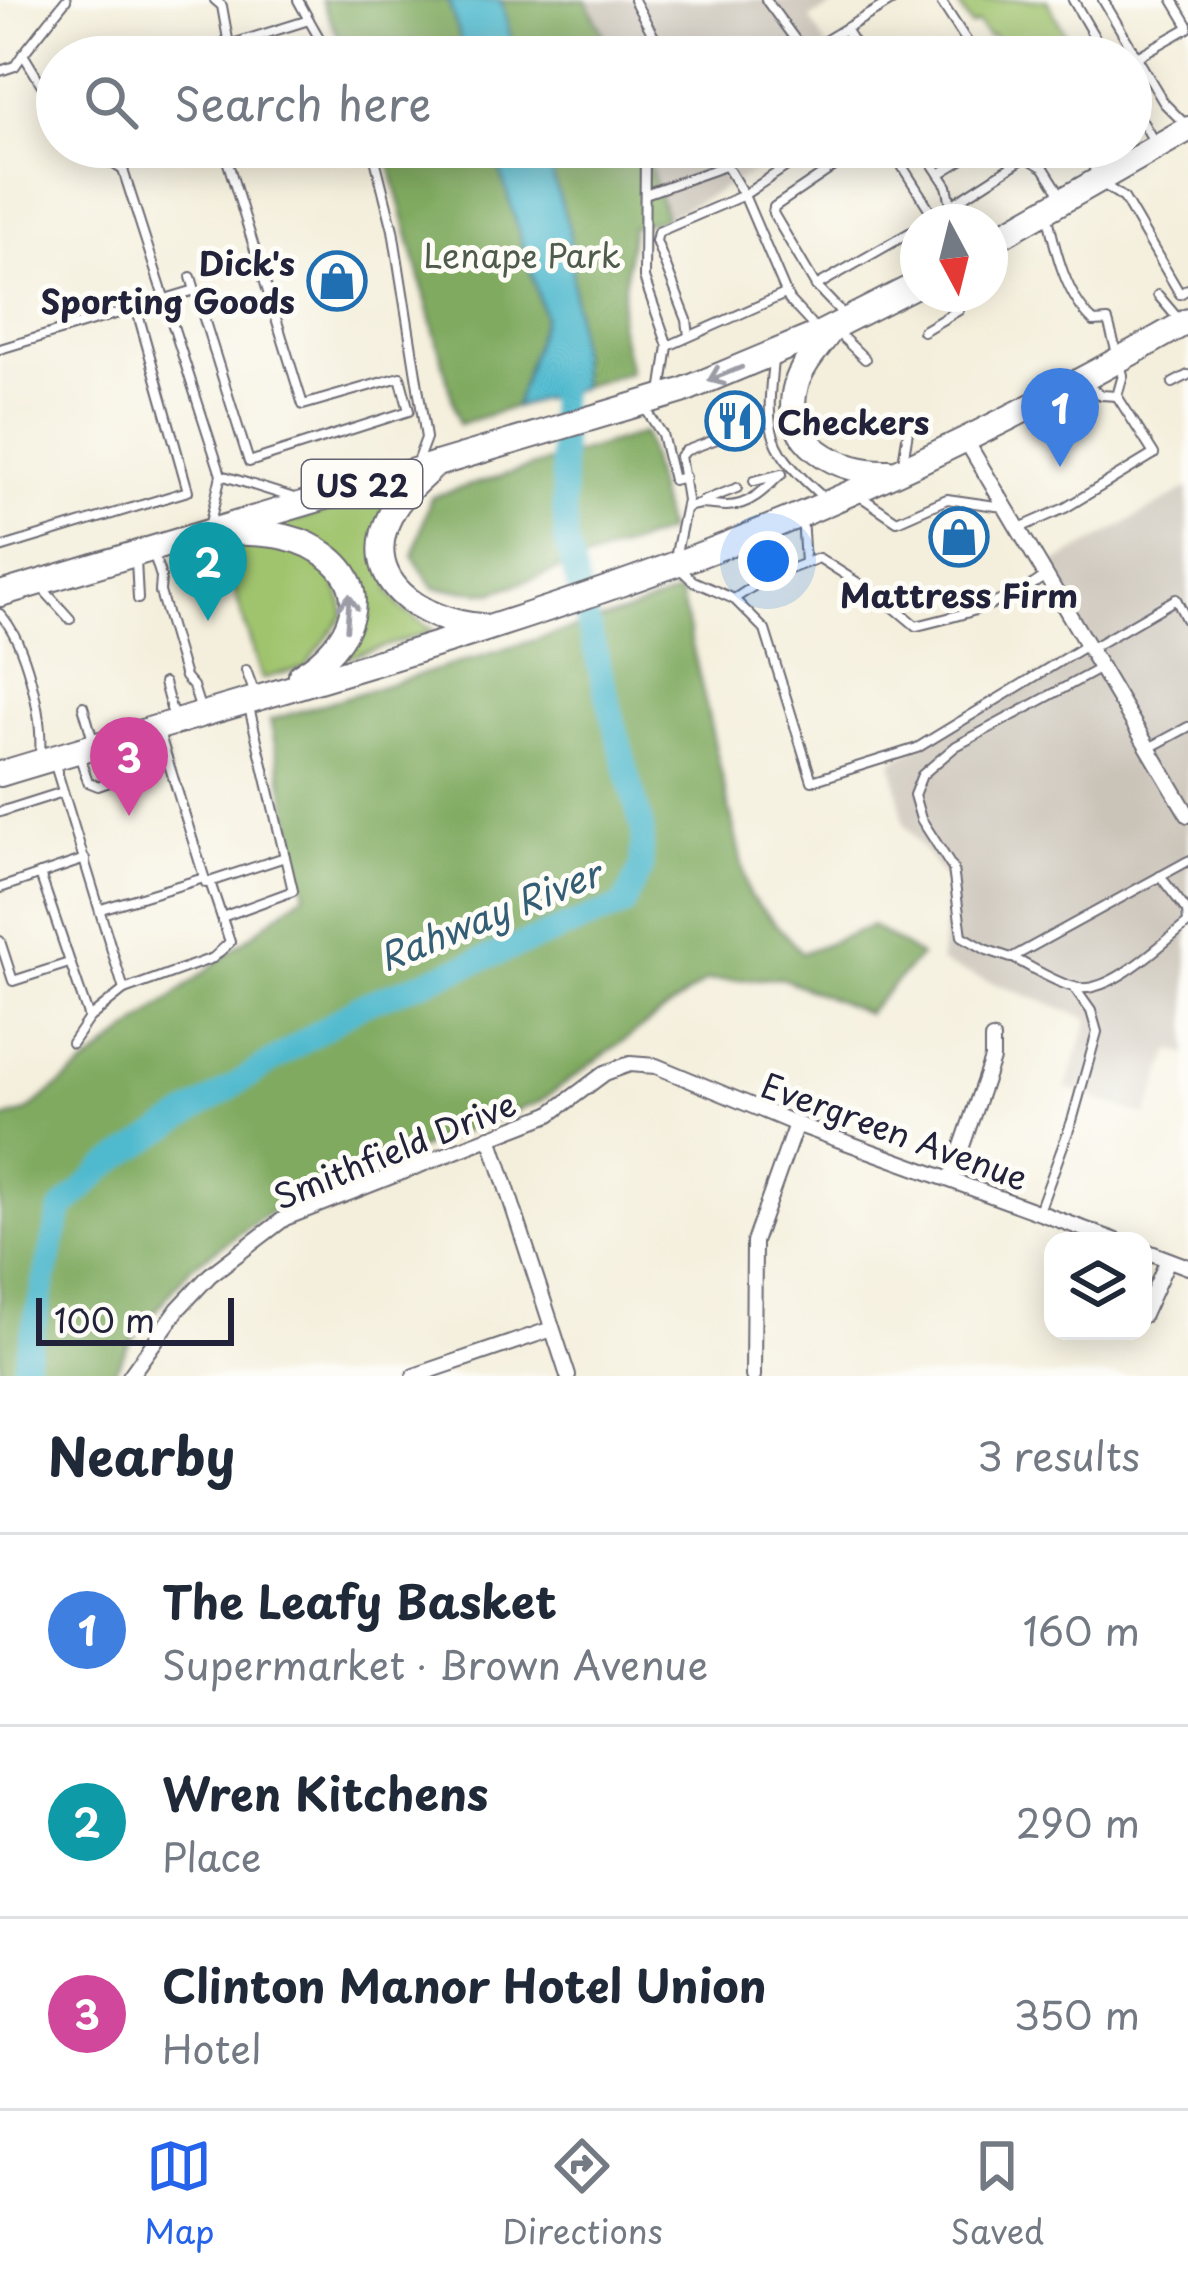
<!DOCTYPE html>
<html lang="en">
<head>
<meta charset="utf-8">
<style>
  body { margin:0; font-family:"Playpen Sans",sans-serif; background:#f2f2f3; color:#1f2937 }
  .controls { position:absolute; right:36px; bottom:36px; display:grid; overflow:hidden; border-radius:24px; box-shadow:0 6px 30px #0003 }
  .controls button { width:108px; height:108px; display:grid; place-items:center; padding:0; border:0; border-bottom:3px solid #e0e1e3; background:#fff; color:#1f2937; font:60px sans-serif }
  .compass { position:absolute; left:900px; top:204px; width:108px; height:108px; border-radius:50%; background:#fff; box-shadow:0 6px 30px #0003; rotate:173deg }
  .scale { position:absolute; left:36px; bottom:30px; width:198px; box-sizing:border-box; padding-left:12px; border:6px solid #22223b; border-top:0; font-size:33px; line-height:42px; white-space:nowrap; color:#22223b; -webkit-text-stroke:9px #fdfcf7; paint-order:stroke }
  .you { position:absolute; left:768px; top:561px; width:42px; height:42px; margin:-30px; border:9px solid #fff; border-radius:50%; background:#1a73e8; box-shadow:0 0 0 18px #1a73e833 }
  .badge { display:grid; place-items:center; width:78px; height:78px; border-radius:50%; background:#2563eb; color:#fff; font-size:39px; font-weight:700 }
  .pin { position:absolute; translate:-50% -99px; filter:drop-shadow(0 3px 6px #0008) }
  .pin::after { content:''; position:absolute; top:63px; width:42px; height:36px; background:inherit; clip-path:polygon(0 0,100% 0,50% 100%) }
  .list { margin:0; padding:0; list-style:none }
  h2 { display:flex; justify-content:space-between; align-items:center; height:156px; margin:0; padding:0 48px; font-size:51px }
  h2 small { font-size:39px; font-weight:400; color:#747a83 }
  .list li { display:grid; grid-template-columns:78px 1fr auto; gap:36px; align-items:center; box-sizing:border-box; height:192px; padding:0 48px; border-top:3px solid #e0e1e3 }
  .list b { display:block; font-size:45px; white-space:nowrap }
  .list p { margin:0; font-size:39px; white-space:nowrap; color:#747a83 }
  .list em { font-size:39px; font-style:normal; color:#747a83 }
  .icon { flex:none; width:66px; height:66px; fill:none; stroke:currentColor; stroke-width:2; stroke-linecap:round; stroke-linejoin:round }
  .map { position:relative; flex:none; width:1188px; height:1376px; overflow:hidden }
  .search { position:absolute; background:#fff; box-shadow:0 6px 30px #0003; left:36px; right:36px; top:36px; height:132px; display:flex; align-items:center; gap:30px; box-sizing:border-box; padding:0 42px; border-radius:66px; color:#747a83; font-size:45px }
  .sheet { height:732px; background:#fff }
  nav { display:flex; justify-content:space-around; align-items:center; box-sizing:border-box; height:168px; border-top:3px solid #e0e1e3; background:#fff; font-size:33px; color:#747a83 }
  nav a { display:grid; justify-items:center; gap:6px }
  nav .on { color:#2563eb }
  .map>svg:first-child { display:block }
  .industrial { fill:#cac3b8 }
  .green { fill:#a0c46e; stroke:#617354; stroke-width:3 }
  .forest { fill:#80aa61; stroke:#51664e; stroke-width:3 }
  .water { fill:#50b9cd; stroke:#396e84; stroke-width:3 }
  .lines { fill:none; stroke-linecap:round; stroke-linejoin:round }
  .river { stroke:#50b9cd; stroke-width:24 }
  .service-casing { stroke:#6c6a73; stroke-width:12 }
  .minor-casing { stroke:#6c6a73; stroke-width:18 }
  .trunk-casing { stroke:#6c6a73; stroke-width:28 }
  .service { stroke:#fff; stroke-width:8 }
  .minor { stroke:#fff; stroke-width:14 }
  .trunk { stroke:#fff; stroke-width:24 }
  .oneway { stroke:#9c9ca7 }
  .labels { text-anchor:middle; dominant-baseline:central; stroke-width:10; stroke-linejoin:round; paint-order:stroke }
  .shield { fill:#fdfcf7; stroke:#646373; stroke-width:3 }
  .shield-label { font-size:30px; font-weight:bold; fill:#22223b }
  .park-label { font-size:33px; fill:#4e5b4d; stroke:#fdfcf7 }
  .poi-label { font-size:33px; font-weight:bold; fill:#22223b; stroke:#fdfcf7; text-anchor:end }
  .street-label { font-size:33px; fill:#22223b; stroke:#fdfcf7 }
  .water-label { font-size:36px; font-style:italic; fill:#345e75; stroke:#fdfcf7 }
</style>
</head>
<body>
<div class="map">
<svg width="1188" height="1376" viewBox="0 0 1188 1376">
  <rect width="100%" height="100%" fill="#fdfcf7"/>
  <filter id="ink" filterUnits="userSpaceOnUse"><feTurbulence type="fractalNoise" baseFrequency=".00833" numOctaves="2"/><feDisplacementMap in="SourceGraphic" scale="24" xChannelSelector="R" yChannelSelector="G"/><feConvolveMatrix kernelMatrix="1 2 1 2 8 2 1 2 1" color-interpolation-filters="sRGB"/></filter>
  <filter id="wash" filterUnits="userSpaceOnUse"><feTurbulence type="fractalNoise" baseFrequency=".004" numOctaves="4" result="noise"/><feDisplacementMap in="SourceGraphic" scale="48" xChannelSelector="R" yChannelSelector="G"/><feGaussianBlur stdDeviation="2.7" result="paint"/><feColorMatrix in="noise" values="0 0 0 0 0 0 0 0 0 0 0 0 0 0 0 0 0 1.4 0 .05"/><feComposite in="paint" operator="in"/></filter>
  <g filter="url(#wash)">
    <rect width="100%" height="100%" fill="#f4efdc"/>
    <!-- industrial -->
    <g class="industrial">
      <path d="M586,0H844L810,18L833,57H615Z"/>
      <path d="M644,147H804L666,218Z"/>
      <path d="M1188,488V1055L1171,1050L1147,1117L1066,1089L1089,1019L940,963L949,884L904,824L892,761L1088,647L1043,570Z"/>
    </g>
    <!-- green -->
    <g class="green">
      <path d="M956,0H1047L1078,57H1006L993,35L988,37L978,23L971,26Z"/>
      <path d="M392,491L389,592L402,609L434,631L350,657L342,653L358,593L280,525Z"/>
      <path d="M280,541C318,563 339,568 344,615L305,667L262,679L221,548L237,543Z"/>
    </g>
    <!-- forest -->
    <g class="forest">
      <path d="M321,0H586L615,57H348Z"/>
      <path d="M385,147H644L666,218L632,227L619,323L630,372L459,424Z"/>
      <path d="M644,433L667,532L492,593L434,588L413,557L431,497Z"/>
      <path d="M680,592L749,895L802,953L872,926L920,956L867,1013L781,978L706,981L539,1102L288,1200L191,1267L129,1344L112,1376H0V1120L26,1112L305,893L270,720L631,611Z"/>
    </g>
    <!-- water -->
    <g class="water">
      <path d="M448,0H501L516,57H466Z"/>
      <path d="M493,147H544L569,229L581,388L515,407L544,315Z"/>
    </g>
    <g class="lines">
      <!-- river -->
      <path class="river" d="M22,1376L61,1210L106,1167L359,1006L623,906L641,868L643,831L566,541L557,364"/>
    </g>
  </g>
  <g filter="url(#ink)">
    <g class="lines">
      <!-- service casing -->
      <g class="service-casing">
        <g id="service">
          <path d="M215,0L222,6L229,45"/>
          <path d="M634,0L665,57"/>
          <path d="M766,0L808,57"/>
          <path d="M940,0L977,57"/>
          <path d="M1073,0L1106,57"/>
          <path d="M1103,0L1164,103L1187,126"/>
          <path d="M1173,0L1188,25"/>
          <path d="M309,20L330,57"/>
          <path d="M845,29L863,57"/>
          <path d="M805,53L893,0"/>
          <path d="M23,54L66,0"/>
          <path d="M207,57L229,45L309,20L298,0"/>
          <path d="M1137,57L1188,28"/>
          <path d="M0,71L15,66L23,54L57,110"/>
          <path d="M1131,102L1153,140"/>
          <path d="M87,147L123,170L221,475L210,523"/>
          <path d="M372,147L393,230L426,438L417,462"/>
          <path d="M645,147L644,278L668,346L661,393"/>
          <path d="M715,147L744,195L815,147"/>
          <path d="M890,147L935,218L928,222"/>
          <path d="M921,147L947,186L955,222"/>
          <path d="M1020,147L1026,157L1044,168L1061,195"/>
          <path d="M1085,147L1096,173"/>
          <path d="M645,154L667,147"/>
          <path d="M123,170L133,147"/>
          <path d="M939,174L983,147"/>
          <path d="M1104,185L1124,198L1180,294L1188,289"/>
          <path d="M645,194L725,166"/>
          <path d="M953,204L1026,157"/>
          <path d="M191,277L195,290"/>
          <path d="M816,286L918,228"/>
          <path d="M1158,295L1180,321"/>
          <path d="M844,315L816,286L773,213L774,207L863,147"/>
          <path d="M836,331L865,359"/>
          <path d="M923,331L959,310"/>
          <path d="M689,336L687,320L656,241L658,232L744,195L789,300L816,329"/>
          <path d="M668,346L785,294"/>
          <path d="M0,349L195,290L249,462L409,411L400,377L303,405L223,147"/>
          <path d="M773,361C765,435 768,449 825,499"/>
          <path d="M1173,383L1188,375"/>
          <path d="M1086,385L1101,395L1117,396"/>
          <path d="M643,405L662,434L673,480L685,477"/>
          <path d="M747,427L768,420"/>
          <path d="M741,430L685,451L680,456L687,500L674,563L693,581L734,599L766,578L819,558L885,600L916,626C959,616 1008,603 1044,577"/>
          <path d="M903,462L910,419"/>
          <path d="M221,475L294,498"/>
          <path d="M754,481L782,474"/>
          <path d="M860,496L897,521L947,499L1003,507"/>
          <path d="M703,501L737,488"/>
          <path d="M686,508C703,501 710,506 727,506C749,506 766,489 780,475"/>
          <path d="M802,517L805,563"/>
          <path d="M1017,529L1065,508L1154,454L1117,396L1123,375L1108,321L1094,322C1066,296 1056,253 1048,217"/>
          <path d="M0,548L188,491L136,307"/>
          <path d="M154,555L161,577L160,592L185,677L193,686L201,711"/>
          <path d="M136,560L138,599"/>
          <path d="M43,589L70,619"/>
          <path d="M734,599L765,630L812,781L917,748L1085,646"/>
          <path d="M0,614C26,642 43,716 40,754"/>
          <path d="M1088,650L1176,599L1186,619"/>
          <path d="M1099,669L956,746L922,775L914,795L921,819L953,869L962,936L987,950L1011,958L1188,861"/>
          <path d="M246,670L256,697"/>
          <path d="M164,683L173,716"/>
          <path d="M83,706L94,744"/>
          <path d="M158,729L206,883L285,857L249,707"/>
          <path d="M1149,748L1188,727"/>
          <path d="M80,757L88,782L98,786L167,762"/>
          <path d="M55,765L124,990L89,1018L72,1043"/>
          <path d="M0,812L63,792"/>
          <path d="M40,874L89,1018"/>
          <path d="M0,888L85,859"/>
          <path d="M101,909L204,878"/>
          <path d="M222,917L293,891L285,857"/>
          <path d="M0,941L13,981L69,963"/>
          <path d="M1013,958C1032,967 1053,982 1074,987C1108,997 1162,943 1188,923L1187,911L1160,876"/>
          <path d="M124,990L213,958L230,942L210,882"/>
          <path d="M1039,1211L1072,1121L1097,1032L1091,1011L1074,987"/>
        </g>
      </g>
      <!-- minor casing -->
      <g class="minor-casing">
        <g id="minor">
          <path d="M965,439L1188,815"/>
          <path d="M490,1137L568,1376"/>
          <path d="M951,1178L992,1059V1039"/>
          <path d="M1143,1250L1188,1267"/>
          <path d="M1143,1315L1168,1260"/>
          <path d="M130,1376L178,1309L210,1275L285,1218L550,1114L605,1073L630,1064L656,1066L796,1124L1117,1241"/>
          <path d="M414,1376L552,1329"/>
          <path d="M753,1376L754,1242L796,1124"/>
        </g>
      </g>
      <!-- trunk casing -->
      <g class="trunk-casing">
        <g id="trunk">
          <path d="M990,242L1188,129"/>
          <path d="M831,330C819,347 802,364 796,385C779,444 841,474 889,472"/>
          <path d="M436,464C420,480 401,494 391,514C356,581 423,621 480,626"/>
          <path d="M227,532C258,533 291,533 318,550C380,587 350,646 301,675"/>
          <path d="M0,594L682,391L821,333L918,284"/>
          <path d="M0,774C238,702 480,639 713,550C877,487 1036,408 1188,321"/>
        </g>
      </g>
      <!-- service -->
      <use href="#service" class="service"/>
      <!-- minor -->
      <use href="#minor" class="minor"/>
      <!-- trunk -->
      <use href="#trunk" class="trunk"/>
    </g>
    <!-- one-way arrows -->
    <defs><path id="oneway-shaft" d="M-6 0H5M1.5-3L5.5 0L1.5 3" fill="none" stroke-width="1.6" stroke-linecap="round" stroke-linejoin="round" transform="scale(3)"/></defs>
    <g class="oneway">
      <use href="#oneway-shaft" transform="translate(725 374) rotate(158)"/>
      <use href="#oneway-shaft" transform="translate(348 612) rotate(-86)"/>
    </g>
  </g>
  <!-- icons -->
  <defs>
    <g id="shop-ring" transform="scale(3)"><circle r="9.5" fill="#fdfcf7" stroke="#1f6fb2" stroke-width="1.5"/><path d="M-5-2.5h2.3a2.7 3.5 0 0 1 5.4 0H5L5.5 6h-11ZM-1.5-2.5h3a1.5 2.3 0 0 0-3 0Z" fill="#1f6fb2"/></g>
    <g id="restaurant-ring" transform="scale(3)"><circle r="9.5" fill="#fdfcf7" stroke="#1f6fb2" stroke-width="1.5"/><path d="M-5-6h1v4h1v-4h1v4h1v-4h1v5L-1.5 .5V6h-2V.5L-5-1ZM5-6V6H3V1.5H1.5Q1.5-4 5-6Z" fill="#1f6fb2"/></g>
  </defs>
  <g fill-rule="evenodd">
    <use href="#shop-ring" x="337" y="281"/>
    <use href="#restaurant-ring" x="735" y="421"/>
    <use href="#shop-ring" x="959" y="537"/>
  </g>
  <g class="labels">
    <!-- shield labels -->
    <rect class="shield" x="302" y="460" width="120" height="48" rx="9"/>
    <g class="shield-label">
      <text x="362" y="484">US 22</text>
    </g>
    <!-- park labels -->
    <g class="park-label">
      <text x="522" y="254">Lenape Park</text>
    </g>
    <!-- poi labels -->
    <g class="poi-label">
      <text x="295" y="262">Dick's<tspan x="295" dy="38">Sporting Goods</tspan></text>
      <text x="777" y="421" text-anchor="start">Checkers</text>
      <text x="959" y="594" text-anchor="middle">Mattress Firm</text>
    </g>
    <!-- street labels -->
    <g class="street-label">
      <text transform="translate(895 1130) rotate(20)">Evergreen Avenue</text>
      <text transform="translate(394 1149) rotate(-22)">Smithfield Drive</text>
    </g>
    <!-- water labels -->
    <g class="water-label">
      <text transform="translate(489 914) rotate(-22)">Rahway River</text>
    </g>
  </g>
</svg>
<div class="controls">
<button><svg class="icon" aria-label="layers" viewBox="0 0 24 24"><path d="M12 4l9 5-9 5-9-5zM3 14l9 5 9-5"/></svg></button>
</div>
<svg class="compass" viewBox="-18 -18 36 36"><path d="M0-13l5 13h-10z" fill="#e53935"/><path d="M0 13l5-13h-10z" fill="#747a83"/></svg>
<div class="scale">100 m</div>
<div class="you"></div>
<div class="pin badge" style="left:1060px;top:467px;background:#3f7fe0">1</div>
<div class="pin badge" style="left:208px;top:621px;background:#0f9aa8">2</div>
<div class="pin badge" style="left:129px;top:816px;background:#d1479c">3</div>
<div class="search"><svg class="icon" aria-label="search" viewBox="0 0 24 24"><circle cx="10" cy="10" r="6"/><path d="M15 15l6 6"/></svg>Search here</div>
</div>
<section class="sheet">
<h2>Nearby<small>3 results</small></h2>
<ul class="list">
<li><span class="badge" style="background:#3f7fe0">1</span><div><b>The Leafy Basket</b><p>Supermarket · Brown Avenue</p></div><em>160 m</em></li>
<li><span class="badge" style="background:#0f9aa8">2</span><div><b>Wren Kitchens</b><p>Place</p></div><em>290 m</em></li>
<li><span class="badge" style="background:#d1479c">3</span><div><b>Clinton Manor Hotel Union</b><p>Hotel</p></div><em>350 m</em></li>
</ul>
</section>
<nav>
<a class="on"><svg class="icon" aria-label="map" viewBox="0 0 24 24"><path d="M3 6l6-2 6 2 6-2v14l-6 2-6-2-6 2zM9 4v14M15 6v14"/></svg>Map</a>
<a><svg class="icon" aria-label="directions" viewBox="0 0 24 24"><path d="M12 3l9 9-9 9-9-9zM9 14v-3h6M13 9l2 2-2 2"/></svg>Directions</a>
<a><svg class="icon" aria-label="saved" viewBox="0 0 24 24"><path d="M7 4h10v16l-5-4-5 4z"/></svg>Saved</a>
</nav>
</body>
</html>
